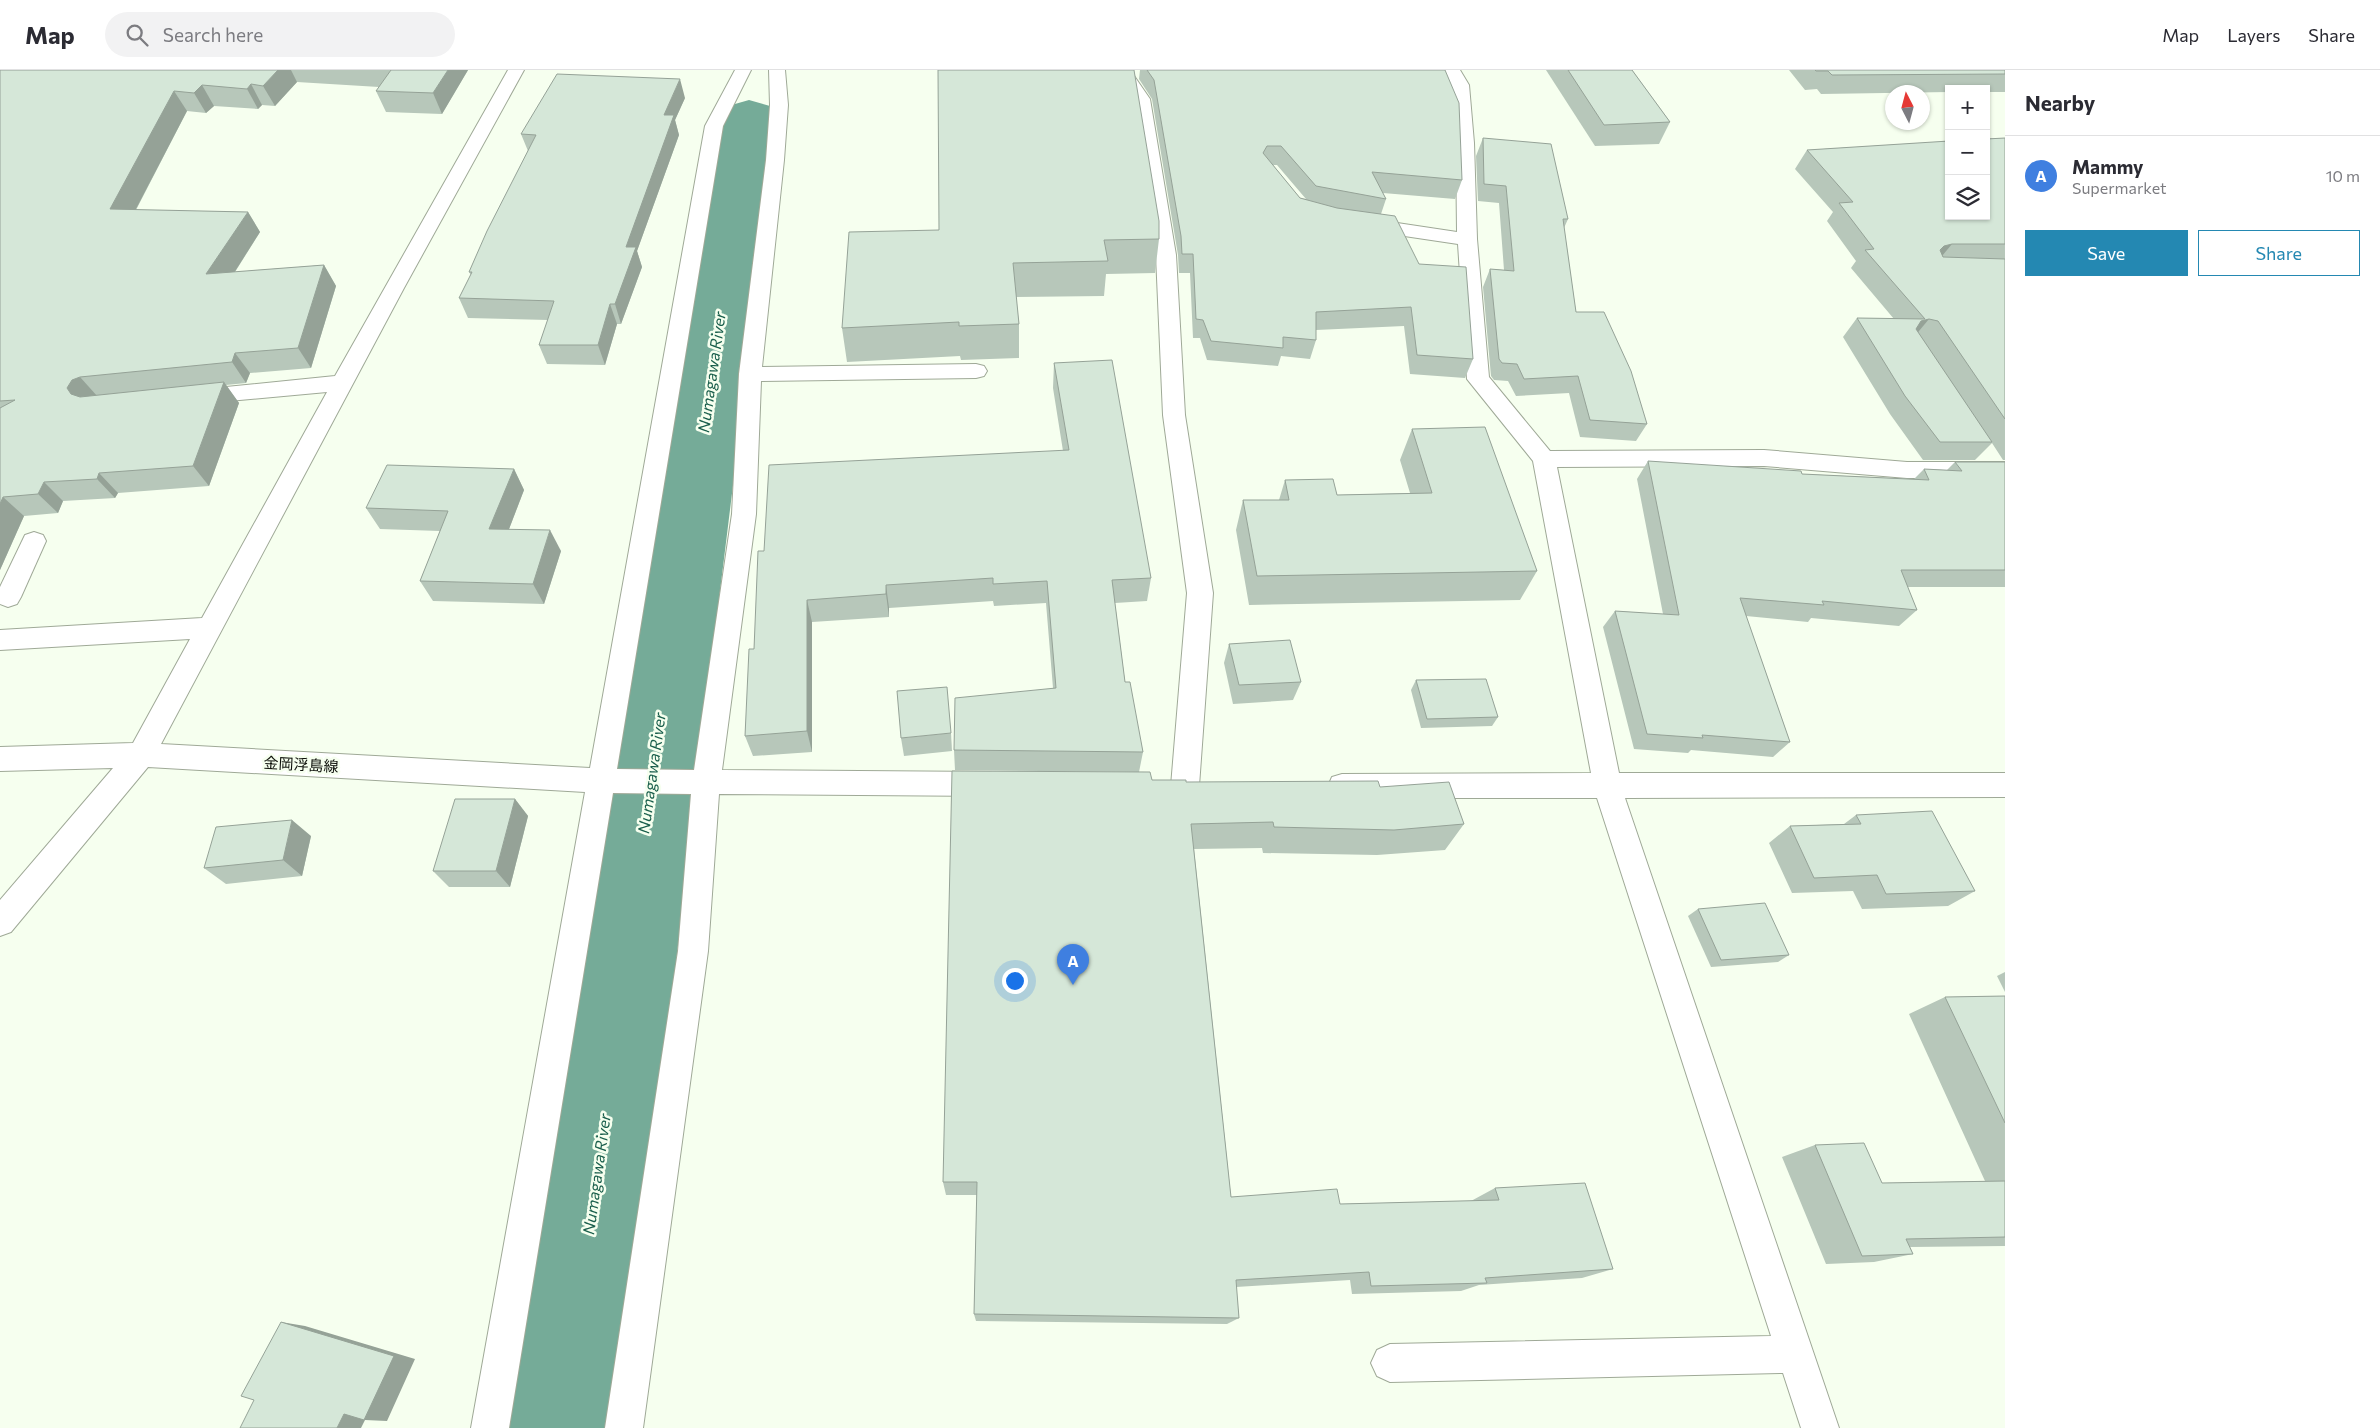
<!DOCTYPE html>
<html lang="en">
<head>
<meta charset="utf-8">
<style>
  body { margin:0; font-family:Commissioner,"Noto Sans JP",sans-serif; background:#f2f2f3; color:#2b2b33 }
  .controls { position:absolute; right:15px; top:15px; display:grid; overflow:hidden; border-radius:0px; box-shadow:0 1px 4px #0004 }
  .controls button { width:45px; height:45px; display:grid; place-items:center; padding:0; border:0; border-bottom:1px solid #e1e1e2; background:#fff; color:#2b2b33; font:25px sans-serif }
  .compass { position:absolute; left:1885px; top:15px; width:45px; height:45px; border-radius:50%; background:#fff; box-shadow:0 1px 4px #0004; rotate:354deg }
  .you { position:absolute; left:1014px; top:910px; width:18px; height:18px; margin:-12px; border:4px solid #fff; border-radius:50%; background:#1a73e8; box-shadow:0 0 0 8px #1a73e833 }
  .badge { display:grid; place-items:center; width:32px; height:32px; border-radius:50%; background:#2488b2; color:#fff; font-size:16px; font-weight:700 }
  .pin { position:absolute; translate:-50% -41px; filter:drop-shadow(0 1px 2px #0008) }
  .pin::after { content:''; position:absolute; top:26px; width:18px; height:15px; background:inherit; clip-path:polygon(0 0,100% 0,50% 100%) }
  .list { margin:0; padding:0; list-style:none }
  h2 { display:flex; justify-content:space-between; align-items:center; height:65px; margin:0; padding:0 20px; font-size:21px }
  h2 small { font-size:16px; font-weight:400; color:#7c7c81 }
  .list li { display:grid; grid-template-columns:32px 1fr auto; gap:15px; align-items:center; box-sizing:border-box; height:80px; padding:0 20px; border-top:1px solid #e1e1e2 }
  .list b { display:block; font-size:19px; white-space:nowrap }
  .list p { margin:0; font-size:16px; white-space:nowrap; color:#7c7c81 }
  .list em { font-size:16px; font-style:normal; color:#7c7c81 }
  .actions { display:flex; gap:10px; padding:15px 20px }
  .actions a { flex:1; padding:11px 0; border:1px solid #2488b2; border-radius:0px; text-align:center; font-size:18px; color:#2488b2 }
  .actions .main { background:#2488b2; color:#fff }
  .icon { flex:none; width:28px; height:28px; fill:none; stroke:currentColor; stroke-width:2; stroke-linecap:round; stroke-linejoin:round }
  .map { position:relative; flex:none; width:2005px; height:1358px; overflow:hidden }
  header { display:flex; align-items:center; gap:30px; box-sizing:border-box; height:70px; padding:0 25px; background:#fff; border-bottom:1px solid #e1e1e2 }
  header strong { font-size:24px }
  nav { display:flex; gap:28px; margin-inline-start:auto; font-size:18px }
  .search { width:350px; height:45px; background:#f2f2f3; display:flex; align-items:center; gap:12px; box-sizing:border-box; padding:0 18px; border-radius:28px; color:#7c7c81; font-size:19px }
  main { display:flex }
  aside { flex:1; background:#fff }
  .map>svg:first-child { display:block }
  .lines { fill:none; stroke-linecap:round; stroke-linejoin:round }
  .river { fill:#75ab98; fill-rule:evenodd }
  .minor-casing { stroke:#9fa997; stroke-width:2 }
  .minor { fill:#fff; fill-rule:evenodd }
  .wall { fill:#b7c7ba; fill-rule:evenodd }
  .shaded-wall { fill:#95a297 }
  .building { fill:#d5e7d8; stroke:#95a297 }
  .labels { text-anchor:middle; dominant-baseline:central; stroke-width:5; stroke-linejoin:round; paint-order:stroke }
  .street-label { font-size:15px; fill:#0d100a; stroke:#f6ffef }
  .water-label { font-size:16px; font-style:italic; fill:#195e4b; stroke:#f6ffef }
</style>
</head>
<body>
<header>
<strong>Map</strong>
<div class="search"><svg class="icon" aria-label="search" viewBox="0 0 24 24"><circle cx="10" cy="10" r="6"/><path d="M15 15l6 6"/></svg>Search here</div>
<nav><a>Map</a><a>Layers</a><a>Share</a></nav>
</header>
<main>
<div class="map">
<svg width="2005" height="1358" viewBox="0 0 2005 1358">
  <rect width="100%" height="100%" fill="#f6ffef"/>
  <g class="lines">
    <!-- river -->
    <path class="river" d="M749,30L770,36L778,48L690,766L625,1358H499L594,766L720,48L728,36Z"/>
    <!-- minor casing -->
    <g class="minor-casing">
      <g id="minor">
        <path d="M508,0H524L404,218L161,674L590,698L705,56L735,0H751L723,56L617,699L694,700L732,444L739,304L766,90L770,35L769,0H785L788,35L784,90L762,297L976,294L984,296L987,301L984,306L976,308L761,311L756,444L722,700L989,702L999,705L1003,714L999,723L989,726L719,724L708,881L643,1358H605L678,881L691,724L613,723L509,1358H471L585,722L148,697L11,862L0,866V830L113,698L0,701V677L133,673L190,569L0,580V560L202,548L327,322L196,334L188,332L185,327L188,322L196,320L335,306Z"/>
        <path d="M1113,0H1130L1150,29L1176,185L1185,345L1213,523L1199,716L1195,725L1185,728L1175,725L1171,716L1187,523L1163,345L1156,185L1132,29Z"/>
        <path d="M1444,0H1460L1469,15L1474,73L1477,169L1489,307L1550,381L1764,380L1907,392H2005V408H1907L1764,396L1557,397L1619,703H2005V727L1625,728L1839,1358H1801L1783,1303L1390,1312L1377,1306L1371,1293L1377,1280L1390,1274L1771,1266L1597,728H1342L1332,725L1328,716L1332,707L1342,704L1591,703L1533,391L1467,309L1458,174L1364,160L1357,158L1354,154L1357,150L1364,148L1457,162L1456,73L1451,15Z"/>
        <path d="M34,462L43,465L46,471L21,527L17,534L8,537L0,534V517L25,465Z"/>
      </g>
    </g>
    <!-- minor -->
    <use href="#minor" class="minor"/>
  </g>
  <!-- wall -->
  <g class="wall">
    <path d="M0,0H468L442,44L386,42L376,21L379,17L297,12L275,36L262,35L258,39L214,36L206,43L187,41L136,140L248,142L260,162L235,202L324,195L336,216L311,298L250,303L246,313L226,315L239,333L209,416L118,423L115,428L63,431L58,443L24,446L0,500Z"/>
    <path d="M1140,0H1445L1462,110L1455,129L1383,123L1386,129L1381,144L1419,194L1473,289L1465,308L1410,304L1404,256L1316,260V270L1310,289L1281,286L1278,296L1207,290L1200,268H1193L1190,203H1179L1178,185L1152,29L1139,9ZM1273,95H1277L1306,129L1300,128Z"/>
    <path d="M1546,0H1632L1670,52L1659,74L1595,76Z"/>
    <path d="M1789,0H2005V22H1986V19H1949V22L1821,24L1817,19L1805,20Z"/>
    <path d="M685,28L675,50L679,65L637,181L642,197L621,254H617L605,295L547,294L539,275L548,250L468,248L459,228L471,205L469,202L528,81L521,64Z"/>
    <path d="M1483,68L1568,149L1564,158L1576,242L1647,354L1636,371L1580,367L1569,323L1516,326L1508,311L1494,310L1491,306L1483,217L1490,199L1504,200L1499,133L1478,131L1476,86Z"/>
    <path d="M2005,68V390H2003L1992,373L1975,390H1923L1890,344L1843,267L1857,248L1894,249L1851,198L1856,191L1827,151L1833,142L1795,99L1807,80Z"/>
    <path d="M939,160L1159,169L1155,203L1106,204L1104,226L1016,227L1019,254V288L961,290L960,286L847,292L842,258Z"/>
    <path d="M1054,293L1151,508L1147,531L1115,533L1125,612L1143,682L1139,702L955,700L954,680L1053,618L1046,533L994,536L993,531L889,538V547L812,552V682L753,686L745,666L764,481L1063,381L1053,318Z"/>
    <path d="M1412,359L1537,501L1520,530L1249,535L1236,460L1243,430H1279L1285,410L1337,425L1410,423L1400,390Z"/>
    <path d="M1648,391L1802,404L1914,409L1924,399L1947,400L1955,392H2005V517H1907L1917,540L1899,556L1811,548L1808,552L1746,546L1790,672L1773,687L1691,680L1688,683L1634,679L1603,557L1615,541L1663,544L1637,409Z"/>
    <path d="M514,399L524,420L509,459L561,481L544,534L433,531L420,511L440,461L380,459L366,438Z"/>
    <path d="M1229,574L1301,612L1293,630L1233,634L1224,593Z"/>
    <path d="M1416,610L1498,647L1492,656L1421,658L1411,620Z"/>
    <path d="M951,663L952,681L904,686L901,668Z"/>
    <path d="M1152,710L1186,712L1380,717L1464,754L1445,780L1377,785L1263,783L1262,778L1194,779L1231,1127L1340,1134L1471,1131L1495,1118L1613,1199L1582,1208L1479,1215L1461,1221L1352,1224L1350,1210L1236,1217L1239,1248L1227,1254L976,1251L974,1244L977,1125H946L943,1112Z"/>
    <path d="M515,729L528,746L510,817H449L433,801Z"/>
    <path d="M1856,745L1975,821L1948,836L1862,839L1853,821L1792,823L1769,773L1790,756L1844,754Z"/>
    <path d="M311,766L302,806L226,814L204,798Z"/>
    <path d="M1698,839L1789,885L1778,892L1711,897L1688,846Z"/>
    <path d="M2005,902V922L1997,906Z"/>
    <path d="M2005,926V1176L1910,1177L1913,1184L1874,1192L1826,1194L1782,1087L1815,1075L1882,1113L1985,1111L1909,944L1945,927Z"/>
  </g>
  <!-- shaded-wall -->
  <g class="shaded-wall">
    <path d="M278,0H291L297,12L275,36L263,16Z"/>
    <path d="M448,0H468L442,44L433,23Z"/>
    <path d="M680,9L685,28L675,50L679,65L637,181L642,197L621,254L615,234L626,177L664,45Z"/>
    <path d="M251,14L262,35L258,39L247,19Z"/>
    <path d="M202,15L214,36L206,43L194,23Z"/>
    <path d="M174,21L187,41L125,160L110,139Z"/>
    <path d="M248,142L260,162L220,225L206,204Z"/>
    <path d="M1952,174L1937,192L1929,194L1944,176Z"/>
    <path d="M324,195L336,216L311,298L298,278Z"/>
    <path d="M610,234L617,254L605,295L598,275Z"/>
    <path d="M1929,249L1914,267L1906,269L1921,251Z"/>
    <path d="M235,283L250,303L246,313L232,292Z"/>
    <path d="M80,307L98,327L85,338L71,324L67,318L72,310Z"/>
    <path d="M224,312L239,333L209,416L193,396Z"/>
    <path d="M514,399L524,420L501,480L489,459Z"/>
    <path d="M99,403L118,423L115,428L97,409Z"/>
    <path d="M44,412L63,431L58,443L38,424Z"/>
    <path d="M3,427L24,446L0,500V434Z"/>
    <path d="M550,460L561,481L544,534L533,514Z"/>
    <path d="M886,515L889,538V547L886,524Z"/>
    <path d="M807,530L812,552V682L807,661Z"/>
    <path d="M515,729L528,746L510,817L496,801Z"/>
    <path d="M292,750L311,766L302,806L283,790Z"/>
    <path d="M281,1252L305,1256L415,1289L387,1351L365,1350L361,1358H337Z"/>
  </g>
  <!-- building -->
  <g class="building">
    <path d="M0,0H278L263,16L251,14L247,19L202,15L194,23L174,21L110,139L248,142L206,204L324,195L298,278L235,283L232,292L80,307L72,310L67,318L71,324L80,327L224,312L193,396L99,403L97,409L44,412L38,424L3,427L0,434V338L15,330L0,331Z"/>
    <path d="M391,0H448L433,23L376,21Z"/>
    <path d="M938,0H1134L1159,151V169L1104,170L1108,191L1013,193L1019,254L959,256V252L842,258L849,162L939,160Z"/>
    <path d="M1147,0H1445L1459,33L1462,110L1372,102L1386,129L1316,116L1281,76H1267L1263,83L1300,128L1337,138L1395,146L1419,194L1466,197L1473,289L1417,285L1411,237L1316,242V270L1283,267V278L1211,271L1203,250L1196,249L1193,184H1182L1181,166L1154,10Z"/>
    <path d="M1568,0H1632L1670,52L1604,55Z"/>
    <path d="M1815,0H2005V4L1832,5L1828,1H1816Z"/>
    <path d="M557,4L680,9L664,45H674L626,177H636L615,234H610L598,275H539L554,231L459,228L472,202H469L487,161L536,65L521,64Z"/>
    <path d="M1483,68L1551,74L1568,149H1563L1576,242H1604L1631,301L1647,354L1590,350L1578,306L1524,309L1517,294L1502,293L1499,289L1490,199L1514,201L1506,116L1484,114Z"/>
    <path d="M2005,68V174H1952L1944,176L1940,180L1943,187L2005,189V349L1938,251L1929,249L1921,251L1916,259L1992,372H1940L1905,326L1857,248L1925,249L1865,180L1874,179L1839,133L1853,132L1807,80L1949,71V146H1986V69Z"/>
    <path d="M1112,290L1151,508L1112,510L1125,612H1130L1143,682L954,680L955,628L1056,618L1047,511L993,514V508L886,515V524L807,530V661L745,666L749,579H754L758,481H764L769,395L1069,380L1054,293Z"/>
    <path d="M1485,357L1537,501L1257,506L1243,430H1289L1285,410L1333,409L1337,425L1432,423L1412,359Z"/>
    <path d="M1648,391L1801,401L1802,404L1929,410L1924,399L1962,401L1955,392H2005V500H1901L1917,540L1822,531L1824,535L1740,528L1790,672L1702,665L1703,668L1647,664L1615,541L1679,545Z"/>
    <path d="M387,395L514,399L489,459L550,460L533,514L420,511L448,441L366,438Z"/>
    <path d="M1290,570L1301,612L1239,615L1229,574Z"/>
    <path d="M1486,609L1498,647L1427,649L1416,610Z"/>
    <path d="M947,617L951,663L901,668L897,621Z"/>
    <path d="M952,701L1150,702L1152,710H1186V712L1378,711L1380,717L1449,712L1464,754L1394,760L1274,757L1273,752L1191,754L1231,1127L1337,1119L1340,1134L1499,1130L1495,1118L1585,1113L1613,1199L1485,1208L1487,1213L1371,1216L1369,1202L1236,1210L1239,1248L974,1244L977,1112H943Z"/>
    <path d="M455,729H515L496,801H433Z"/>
    <path d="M1932,741L1975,821L1886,824L1877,805L1814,808L1790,756L1861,754L1856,745Z"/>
    <path d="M292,750L283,790L204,798L216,757Z"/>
    <path d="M1765,833L1789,885L1721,890L1698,839Z"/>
    <path d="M2005,926V1053L1945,927Z"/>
    <path d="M1864,1073L1882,1113L2005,1111V1167L1906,1169L1913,1184L1862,1186L1815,1075Z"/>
    <path d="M281,1252L394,1286L364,1350L344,1344L337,1358H240L254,1330L241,1326Z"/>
  </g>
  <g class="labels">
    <!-- street labels -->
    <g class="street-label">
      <text transform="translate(301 694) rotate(3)">金岡浮島線</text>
    </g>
    <!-- water labels -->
    <g class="water-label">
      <text transform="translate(711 302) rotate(-82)">Numagawa River</text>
      <text transform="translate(651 703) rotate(-82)">Numagawa River</text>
      <text transform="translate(596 1104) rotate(-82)">Numagawa River</text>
    </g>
  </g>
</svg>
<div class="controls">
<button>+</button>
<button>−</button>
<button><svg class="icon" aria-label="layers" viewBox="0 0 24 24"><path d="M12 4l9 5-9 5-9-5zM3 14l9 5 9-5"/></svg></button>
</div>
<svg class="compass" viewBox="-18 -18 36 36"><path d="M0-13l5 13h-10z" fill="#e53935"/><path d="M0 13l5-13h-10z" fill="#7c7c81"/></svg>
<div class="you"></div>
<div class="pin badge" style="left:1073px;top:915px;background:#3f7fe0">A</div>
</div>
<aside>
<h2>Nearby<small></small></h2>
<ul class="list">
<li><span class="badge" style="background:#3f7fe0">A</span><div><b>Mammy</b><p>Supermarket</p></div><em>10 m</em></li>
</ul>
<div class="actions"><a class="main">Save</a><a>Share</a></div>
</aside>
</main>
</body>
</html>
